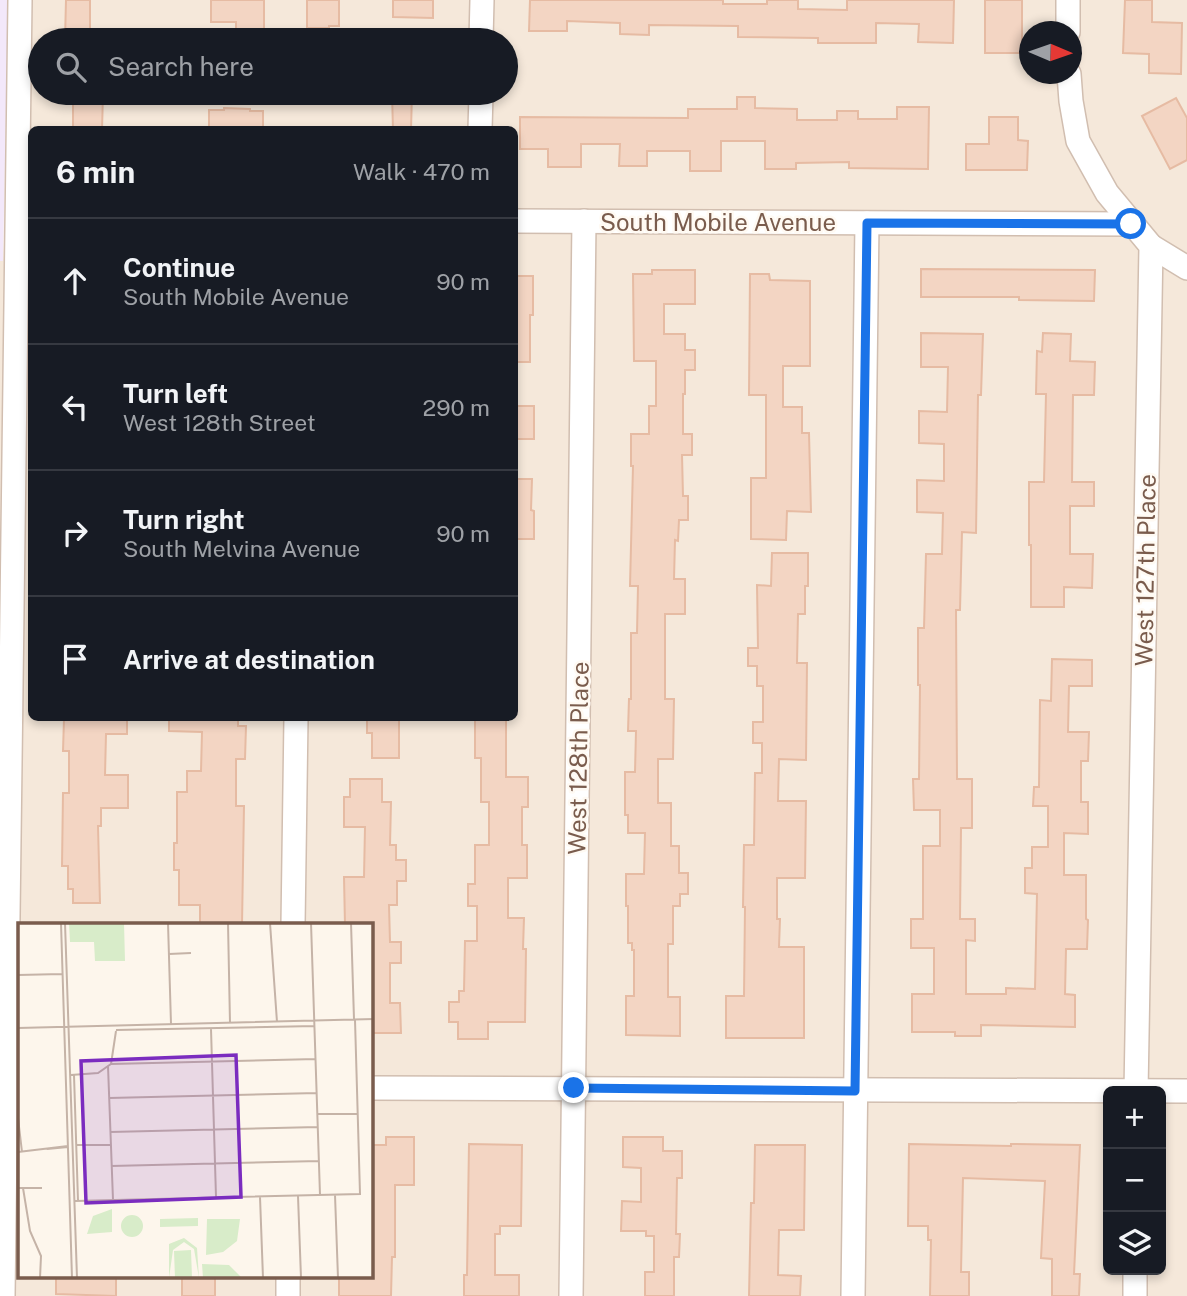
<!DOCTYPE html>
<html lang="en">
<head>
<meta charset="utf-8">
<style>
  body { margin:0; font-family:"Public Sans",sans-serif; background:#242831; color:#f1f3f6 }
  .controls { position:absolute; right:21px; bottom:21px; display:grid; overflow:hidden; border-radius:10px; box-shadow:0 4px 10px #0003 }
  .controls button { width:63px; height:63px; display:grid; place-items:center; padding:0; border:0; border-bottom:2px solid #363941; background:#171b24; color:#f1f3f6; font:35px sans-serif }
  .compass { position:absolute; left:1019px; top:21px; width:63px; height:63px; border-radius:50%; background:#171b24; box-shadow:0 4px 10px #0003; rotate:92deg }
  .stop { position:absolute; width:21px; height:21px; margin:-16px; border:5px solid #1a73e8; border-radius:50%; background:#fff }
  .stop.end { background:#1a73e8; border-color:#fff; box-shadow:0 2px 7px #0008 }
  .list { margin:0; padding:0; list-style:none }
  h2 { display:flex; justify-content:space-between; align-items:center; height:91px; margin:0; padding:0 28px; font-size:30px }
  h2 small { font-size:23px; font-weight:400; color:#9ea1a6 }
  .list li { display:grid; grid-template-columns:46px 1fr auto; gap:21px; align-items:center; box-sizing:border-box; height:126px; padding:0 28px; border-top:2px solid #363941 }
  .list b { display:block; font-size:26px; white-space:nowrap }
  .list p { margin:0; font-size:23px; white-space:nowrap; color:#9ea1a6 }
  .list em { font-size:23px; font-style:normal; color:#9ea1a6 }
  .icon { flex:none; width:38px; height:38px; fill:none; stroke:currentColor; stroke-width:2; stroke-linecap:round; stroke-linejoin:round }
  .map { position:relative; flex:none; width:1187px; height:1296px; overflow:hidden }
  .search { position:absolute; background:#171b24; box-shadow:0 4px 10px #0003; left:28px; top:28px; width:490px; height:77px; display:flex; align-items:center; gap:18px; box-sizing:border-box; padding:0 24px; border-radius:38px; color:#9ea1a6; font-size:26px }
  .panel { position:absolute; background:#171b24; box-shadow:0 4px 10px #0003; left:28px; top:126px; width:490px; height:595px; border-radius:10px }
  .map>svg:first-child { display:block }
  .residential { fill:#f5e8da; fill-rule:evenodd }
  .education { fill:#f3e8fa }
  .building { fill:#f3d5c3; stroke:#e6bba3; stroke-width:2 }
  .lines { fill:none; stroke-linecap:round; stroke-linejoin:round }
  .minor-casing { stroke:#d1beb0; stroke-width:26 }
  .minor { stroke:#fff; stroke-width:23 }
  .route { stroke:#1a73e8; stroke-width:9 }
  .labels { text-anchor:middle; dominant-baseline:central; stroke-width:5; stroke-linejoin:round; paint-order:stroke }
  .street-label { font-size:24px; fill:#7a5c4d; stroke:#fffaf3 }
  .inset-road { fill:none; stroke:#c5b3a7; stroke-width:2 }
  .view { fill:#7b2cbf; fill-opacity:0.15; stroke:#7b2cbf; stroke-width:3.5 }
  .inset-edge { fill:none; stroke:#7a5c4d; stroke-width:3.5 }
</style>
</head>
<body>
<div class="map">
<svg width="1187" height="1296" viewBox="0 0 1187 1296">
  <rect width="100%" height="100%" fill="#fdf6ec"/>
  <!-- residential -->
  <path class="residential" d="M17,0H1187V1296H0V261H3ZM1030,32H1072V74H1030ZM40,40H506V93H40ZM32,130H514V718H32ZM19,925H371V1277H19ZM1108,1091H1161V1270H1108Z"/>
  <!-- education -->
  <path class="education" d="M0,0H8L3,261H0Z"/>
  <!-- building -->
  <g class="building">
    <path d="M66,0H90V40H65Z"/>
    <path d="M211,0H264V40H236V22H211Z"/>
    <path d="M307,0H339V26H329V28H307Z"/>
    <path d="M393,0H433V18L393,17Z"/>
    <path d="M530,0H723V4H767V0H798V9L847,10V0H954L953,43L918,42L919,24L876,23V43H818V38L738,37V26L649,25V35L620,34V23L567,21V31H529Z"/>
    <rect x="985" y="0" width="37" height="53"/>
    <path d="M1125,0H1152V22L1182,23L1181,74L1149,73V54L1123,53Z"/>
    <path d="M73,93L103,94L102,130H73Z"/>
    <path d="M392,93H412L411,130H393Z"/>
    <path d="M737,97H755V108L797,109V120H837V111H858V119H897V107H929L928,169L849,168V162L796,163V169H765V141H721V171H690V151H647V166H619L620,144H581V167H548V149H520V117L688,118V109H737Z"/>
    <path d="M1176,98L1187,118V160L1170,169L1142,116Z"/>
    <path d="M224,108L250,109V111H263V130H209V110H224Z"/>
    <path d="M989,117H1018V140L1028,141L1027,170H966V144H989Z"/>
    <path d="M921,269L1095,270L1094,301L1019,300V297H921Z"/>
    <path d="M652,270H695V304H664V334H685V350H695V370H685V394H683V434H692V455H682L683,496H688V520H679L678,541L675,540L674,579H685V614H665V699H674L673,759H658V803H671V846H679V873H688V894H680V906H673V944H668V997H680V1036L626,1035V996H634V950H632V943H628V906H626V874H644L645,833H628V815H625V772H635L636,731H628L629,699H631V633H637L638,586H630L633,466H631V434H649V406H656V361H634L633,274H652Z"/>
    <path d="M750,274H769L770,280L810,281V366H783V407H802V433H809L811,512L787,511L786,540L751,539V478H766V395H749Z"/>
    <path d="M514,276H533V315H530V362H514Z"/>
    <path d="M921,333L983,334L981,395H978L976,533L962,532L960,610H956L957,779H972V828H961L960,919H975V941L966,940V994H1006V988L1035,989L1037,894L1025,893V868H1032V847H1048V806H1033L1034,787H1039L1040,700L1051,701L1052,659L1092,660V686H1069L1068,732H1089L1088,761H1081V802H1088V834L1064,833V875H1086V919L1088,920L1087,949H1066L1065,994L1075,995V1027L981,1025V1036H955V1032H912V994H934V948H911V919H923V846H940V810H914L913,779H919L920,685H918V628H924L926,554H942L943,513L917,512V480L944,481V444L919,443V411L947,412L948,367H921Z"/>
    <path d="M1043,333L1071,334L1070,361L1095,362L1094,395H1073L1072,482H1094V506H1070V554H1093L1092,588L1064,587V607H1031V545H1029V482H1044L1046,394H1036L1037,351L1042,352Z"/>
    <rect x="514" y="406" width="20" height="33"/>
    <path d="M514,479H532L531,510L534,511V539H514Z"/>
    <path d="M772,553H808V586H805V614H798L797,663H807L806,760L779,759L778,801H806L805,878H777V919H780L779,947H804V1038H726V996H744L745,907H743L744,845H754L755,773H762V743H753V722H763V686H757V666H748V648H758L757,585L771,586Z"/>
    <path d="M70,718H127V734H106L105,775H128V808H101V826H98L100,903H73V889H68V866H62L63,793H69V751H63L64,719H70Z"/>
    <path d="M169,718H238V726H246L245,759H236V806H244L242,925H200V905H179V870H174V843H177V792H187V771H201L202,732L169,731Z"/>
    <path d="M367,718H399V758H372V733H367Z"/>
    <path d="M475,718H506V777H528V807H522V845H527V878H508V918H524L523,949H526L525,1022H488V1039H458V1022H449V1002H459V991H464L465,941H477V906H468V884H475V845H489V802H481V758H475Z"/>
    <path d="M350,779H382V802H391L390,845H396V860H406V881H397V905H389L390,942H401V963H390V1003H400L401,1033H371V925H345L344,877H364L365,827H344V797H350Z"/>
    <path d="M386,1137H414V1185H395V1257H392L391,1296H339V1277H371V1145H386Z"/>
    <path d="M623,1137H663V1151H682V1178H677L676,1234H680L679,1257H674V1296H645V1272H654V1236H646V1231H621L622,1201L641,1202V1168L623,1167Z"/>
    <path d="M469,1144L522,1145L521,1226H500V1234H495V1275H519V1296H464V1275H467Z"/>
    <path d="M909,1144L1011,1146V1144L1080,1145L1074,1274H1080L1079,1296H1052V1259L1041,1258L1045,1181L963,1178L961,1272H969V1296H930L931,1240H928V1226H908Z"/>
    <path d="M755,1145H805L804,1230H779L778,1275L801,1276L800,1296H749L751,1203H754Z"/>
    <path d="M56,1277H116V1296L56,1294Z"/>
    <rect x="182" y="1277" width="33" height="19"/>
  </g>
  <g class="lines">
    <!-- minor casing -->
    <g class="minor-casing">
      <g id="minor">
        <path d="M1068,32V0"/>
        <path d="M481,40L482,0"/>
        <path d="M1069,74L1071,101L1078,141L1107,193L1151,246L1136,1091"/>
        <path d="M480,130L481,93"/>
        <path d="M514,221L1131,224"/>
        <path d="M1151,246L1187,268"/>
        <path d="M293,925L296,718"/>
        <path d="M371,1088L1187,1091"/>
        <path d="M3,1296C12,864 18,432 20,0"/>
        <path d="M288,1296V1277"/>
        <path d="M571,1296L584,221"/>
        <path d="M853,1296L867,223"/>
        <path d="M1135,1296V1270"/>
      </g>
    </g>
    <!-- minor -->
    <use href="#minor" class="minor"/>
  </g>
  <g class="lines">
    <!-- route -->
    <path class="route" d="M574,1088L855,1091L867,223L1131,224"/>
  </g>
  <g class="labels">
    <!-- street labels -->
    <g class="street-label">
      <text x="718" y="222">South Mobile Avenue</text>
      <text transform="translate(1145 570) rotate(-89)">West 127th Place</text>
      <text transform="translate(578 758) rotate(-89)">West 128th Place</text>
    </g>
  </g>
  <!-- overview -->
  <g transform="translate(18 923)">
    <rect width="355" height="355" fill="#fdf6ec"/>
    <path d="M51,0H106L107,38H77L76,19H52ZM94,286V309L69,311L75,293ZM103 303a11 11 0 1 1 22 0a11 11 0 1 1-22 0ZM180,295V303L142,304V296ZM189,296H222L219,318L205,329L188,332ZM166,315L179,325L181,355L176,326L166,319L155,327L151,355V321ZM173,327L174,355H157L156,328ZM184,341L211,342L224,355H185Z" fill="#d8ecc9"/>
    <path class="inset-road" d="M43,0L54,355M47,0L59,355M150,0L153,101M210,0L212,100M252,0L259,99M293,0L302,272M333,0L336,96M151,31L173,30M0,52L44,51M0,105L356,96M193,106L198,274M98,107L297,103M93,141L98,108M90,143L95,277M53,152L80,150L93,141L298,136M56,152L60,278M91,175L299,170M300,191H340M0,195L4,229M92,209L300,204M59,222H93M29,226L50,224M0,229L50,223M93,243L301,238M0,265H24M5,265L12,308L23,333L22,355M317,272L320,355M280,273L283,355M242,274L245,355M57,278L342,271L337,97"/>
    <path class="view" d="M218,132L223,274L68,280L63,138Z"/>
    <rect width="355" height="355" class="inset-edge"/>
  </g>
</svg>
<div class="controls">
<button>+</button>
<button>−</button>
<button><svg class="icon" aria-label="layers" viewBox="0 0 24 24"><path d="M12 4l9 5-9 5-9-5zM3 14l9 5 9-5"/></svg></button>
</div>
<svg class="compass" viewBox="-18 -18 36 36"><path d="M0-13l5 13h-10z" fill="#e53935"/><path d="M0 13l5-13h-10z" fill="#9ea1a6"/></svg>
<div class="stop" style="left:1131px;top:224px"></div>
<div class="stop end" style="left:574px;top:1088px"></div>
<div class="search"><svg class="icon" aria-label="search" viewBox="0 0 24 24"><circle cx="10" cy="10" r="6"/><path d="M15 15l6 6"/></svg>Search here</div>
<section class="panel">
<h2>6 min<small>Walk · 470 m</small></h2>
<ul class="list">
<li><svg class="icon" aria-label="ahead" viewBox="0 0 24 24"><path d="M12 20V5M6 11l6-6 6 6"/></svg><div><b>Continue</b><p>South Mobile Avenue</p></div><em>90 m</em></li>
<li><svg class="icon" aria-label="left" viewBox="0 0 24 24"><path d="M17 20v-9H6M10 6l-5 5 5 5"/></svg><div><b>Turn left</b><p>West 128th Street</p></div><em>290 m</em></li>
<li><svg class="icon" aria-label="right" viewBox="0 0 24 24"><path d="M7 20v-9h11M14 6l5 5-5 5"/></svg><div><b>Turn right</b><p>South Melvina Avenue</p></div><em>90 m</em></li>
<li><svg class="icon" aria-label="arrive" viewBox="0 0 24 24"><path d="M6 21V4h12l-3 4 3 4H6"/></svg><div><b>Arrive at destination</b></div></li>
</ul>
</section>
</div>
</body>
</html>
